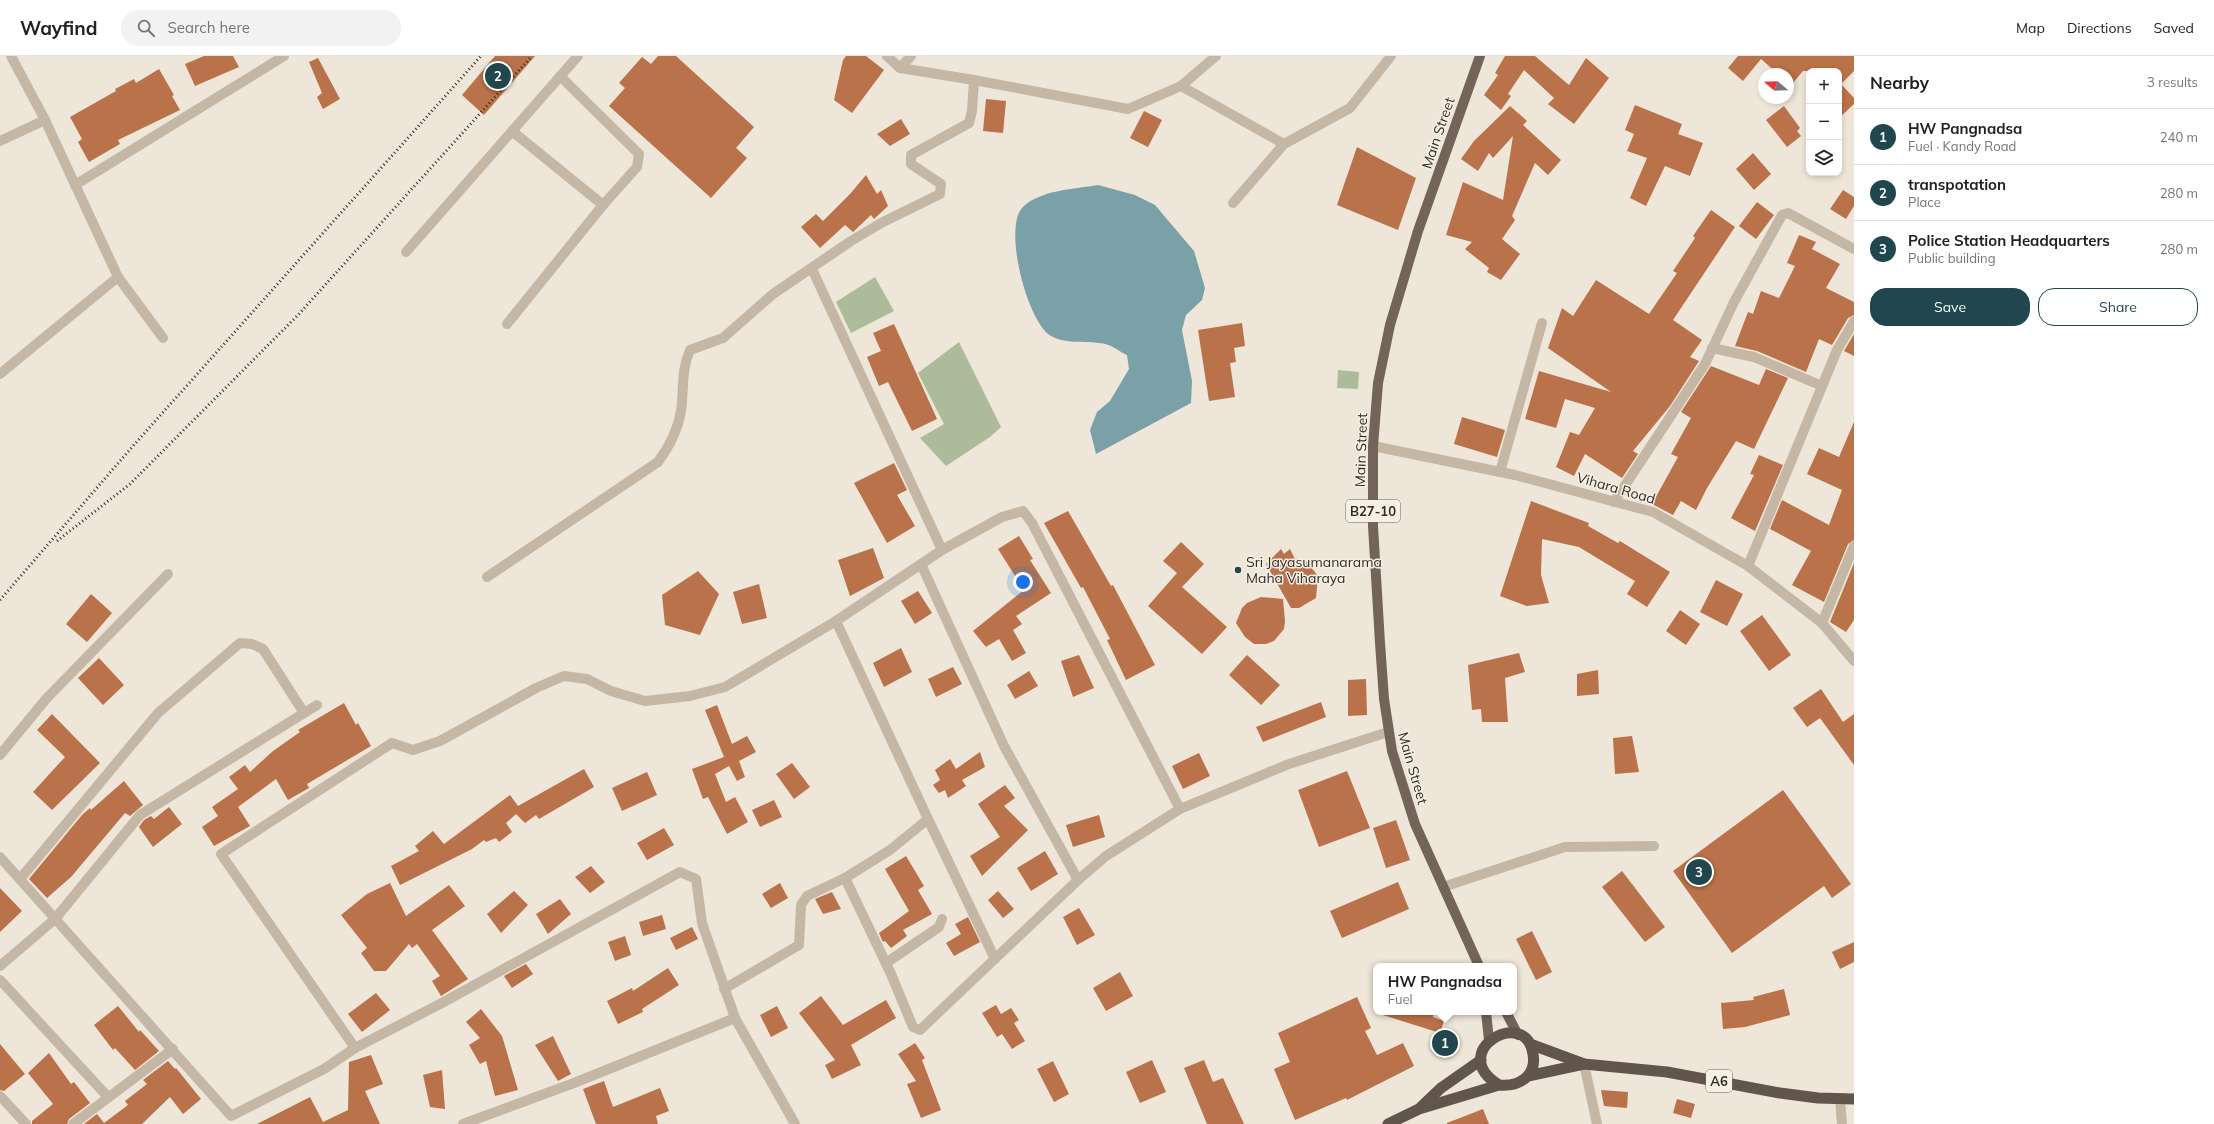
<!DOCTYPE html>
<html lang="en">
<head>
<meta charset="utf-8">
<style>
  body { margin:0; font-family:Mulish,sans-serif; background:#f2f2f2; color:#202124 }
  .controls { position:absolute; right:12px; top:12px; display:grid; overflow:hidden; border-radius:8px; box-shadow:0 2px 6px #0003 }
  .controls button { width:36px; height:36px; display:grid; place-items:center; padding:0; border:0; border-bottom:1px solid #e0e0e0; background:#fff; color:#202124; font:20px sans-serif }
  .compass { position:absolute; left:1758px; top:12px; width:36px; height:36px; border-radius:50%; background:#fff; box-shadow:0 2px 6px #0003; rotate:289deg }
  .you { position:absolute; left:1023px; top:526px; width:14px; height:14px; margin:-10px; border:3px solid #fff; border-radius:50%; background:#1a73e8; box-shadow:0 0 0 6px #1a73e833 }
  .badge { display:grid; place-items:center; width:26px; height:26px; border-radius:50%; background:#20464e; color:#fff; font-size:13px; font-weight:700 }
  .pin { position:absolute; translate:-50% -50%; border:2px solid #fff; box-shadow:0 1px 4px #0006 }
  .popup { position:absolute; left:1373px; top:907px; width:144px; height:52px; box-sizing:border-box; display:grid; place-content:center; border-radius:8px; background:#fff; filter:drop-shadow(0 1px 3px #0005); font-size:13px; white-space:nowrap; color:#757577 }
  .popup b { font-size:15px; color:#202124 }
  .popup::after { content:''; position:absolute; left:50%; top:100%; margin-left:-8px; border:8px solid transparent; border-top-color:#fff }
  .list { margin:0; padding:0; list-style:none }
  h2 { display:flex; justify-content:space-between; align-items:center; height:52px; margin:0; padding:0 16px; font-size:17px }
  h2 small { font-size:13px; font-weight:400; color:#757577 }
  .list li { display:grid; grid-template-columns:26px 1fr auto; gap:12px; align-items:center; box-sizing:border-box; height:56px; padding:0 16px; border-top:1px solid #e0e0e0 }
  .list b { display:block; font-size:15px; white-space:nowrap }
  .list p { margin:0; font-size:13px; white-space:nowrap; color:#757577 }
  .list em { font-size:13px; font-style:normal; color:#757577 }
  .actions { display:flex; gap:8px; padding:12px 16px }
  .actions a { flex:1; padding:9px 0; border:1px solid #20464e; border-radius:16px; text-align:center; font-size:14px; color:#20464e }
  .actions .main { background:#20464e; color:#fff }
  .icon { flex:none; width:22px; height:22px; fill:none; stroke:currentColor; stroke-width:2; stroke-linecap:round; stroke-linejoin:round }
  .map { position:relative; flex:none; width:1854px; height:1068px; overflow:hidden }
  header { display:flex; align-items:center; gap:24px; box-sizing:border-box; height:56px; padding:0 20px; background:#fff; border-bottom:1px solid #e0e0e0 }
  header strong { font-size:19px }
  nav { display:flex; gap:22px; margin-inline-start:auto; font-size:14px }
  .search { width:280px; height:36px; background:#f2f2f2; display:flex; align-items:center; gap:10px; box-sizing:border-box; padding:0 14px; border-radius:22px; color:#757577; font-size:15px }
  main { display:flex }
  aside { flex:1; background:#fff }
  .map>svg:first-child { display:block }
  .green { fill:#acbb9a }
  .water { fill:#7aa1a8 }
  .building { fill:#ba724a }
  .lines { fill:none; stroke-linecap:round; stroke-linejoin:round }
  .minor { stroke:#c5b7a6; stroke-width:10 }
  .primary { stroke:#726458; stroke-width:10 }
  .trunk { stroke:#62554b; stroke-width:11 }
  .rail { stroke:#312b26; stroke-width:3; stroke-dasharray:1 3; stroke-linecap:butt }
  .poi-dot { fill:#20464e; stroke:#f6f0e4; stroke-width:1.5 }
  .labels { text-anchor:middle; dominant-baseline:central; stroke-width:3; stroke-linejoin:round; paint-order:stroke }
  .shield { fill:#f6f0e4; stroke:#6c665f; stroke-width:1 }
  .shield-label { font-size:13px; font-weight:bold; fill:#312b26 }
  .street-label { font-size:14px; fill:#312b26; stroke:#f6f0e4 }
  .poi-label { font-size:14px; fill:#312b26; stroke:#f6f0e4; text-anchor:start }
</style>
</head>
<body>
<header>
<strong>Wayfind</strong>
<div class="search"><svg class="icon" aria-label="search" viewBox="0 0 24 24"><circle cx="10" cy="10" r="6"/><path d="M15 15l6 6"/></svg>Search here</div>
<nav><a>Map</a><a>Directions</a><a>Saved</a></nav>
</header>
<main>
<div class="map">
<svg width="1854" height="1068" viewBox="0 0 1854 1068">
  <rect width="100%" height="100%" fill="#eee6d8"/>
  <!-- green -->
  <g class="green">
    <path d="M875,221L894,255L851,277L836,246Z"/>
    <path d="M959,286L1001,371L990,381L946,410L920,382L944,368L918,317Z"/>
    <path d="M1338,314L1359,316L1358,333L1337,332Z"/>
  </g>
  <!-- water -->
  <path class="water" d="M1098,129L1135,139L1155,149L1194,195L1205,232L1202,244L1186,259L1182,274L1192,325L1191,347L1096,398L1090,374L1097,356L1110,345L1129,313L1127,299C1120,296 1112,289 1105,288C1088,284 1067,289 1051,280C1028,268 1002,171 1023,151C1040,134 1075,133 1098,129Z"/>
  <!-- building -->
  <g class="building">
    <path d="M204,0H233L239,11L195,30L185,8Z"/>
    <path d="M495,0H535L484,59L462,39Z"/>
    <path d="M658,0H676L754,71L736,92L747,102L711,142L609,50L625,32L619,27L642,1L651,8Z"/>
    <path d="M846,0H866L884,14L852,57L834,44L843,4Z"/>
    <path d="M1505,0H1535L1569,29L1586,2L1609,22L1574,68L1548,48L1554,42L1524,14L1508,38L1511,40L1501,54L1484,39L1498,19L1495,17Z"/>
    <path d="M1738,0H1854V15L1841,28L1854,42V48L1839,62V15H1803L1788,33V18H1778L1761,3L1743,25L1728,12Z"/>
    <path d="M318,2L340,43L323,53L317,41L322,37L309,6Z"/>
    <path d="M159,13L174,39L172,40L180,54L118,84L120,88L89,106L78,86L82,83L70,61L116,35L115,33L134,23L136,27Z"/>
    <path d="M986,43L1006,45L1003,77L983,75Z"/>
    <path d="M1635,49L1682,68L1678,78L1703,87L1690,120L1665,110L1646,150L1630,142L1647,102L1627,95L1634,78L1625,74Z"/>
    <path d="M1510,50L1527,65L1523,69L1561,104L1548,119L1535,107L1512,160L1515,164L1502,183L1520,198L1501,224L1487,216L1489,212L1465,193L1472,186L1446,179L1463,126L1503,144L1513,80L1493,102L1489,97L1478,115L1461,103L1474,85Z"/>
    <path d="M1784,50L1800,72L1797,75L1801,80L1787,91L1766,64Z"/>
    <path d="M1144,55L1162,64L1148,91L1130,82Z"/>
    <path d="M901,63L910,78L890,90L877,78Z"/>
    <path d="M1357,91L1416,122L1398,174L1337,149Z"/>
    <path d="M1753,97L1771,118L1754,134L1736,113Z"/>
    <path d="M866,119L877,138L881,134L888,150L874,163L871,159L853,176L845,169L820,192L801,171L816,158L823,165L850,138Z"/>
    <path d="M1843,134L1854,141V150L1846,163L1830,153Z"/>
    <path d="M1757,146L1774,159L1756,183L1739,170Z"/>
    <path d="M1711,154L1735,171L1673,264L1702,284L1690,301L1699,305L1670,350L1633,395L1638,398L1622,422L1585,398L1574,420L1556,411L1570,376L1579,379L1595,352L1565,343L1556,372L1525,363L1539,315L1611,336L1548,292L1562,252L1573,260L1596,224L1649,258L1677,217L1673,215L1695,182L1693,180Z"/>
    <path d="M1799,179L1816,186L1812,193L1840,208L1826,232L1854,246V259L1848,262L1832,289L1819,283L1806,316L1757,295L1735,290L1748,256L1753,258L1761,235L1779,242L1795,210L1787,207Z"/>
    <path d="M1242,267L1245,290L1234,292L1236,306L1230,307L1235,341L1209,345L1198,274Z"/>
    <path d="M894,268L937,363L912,375L888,326L879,330L867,301L881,295L873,277Z"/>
    <path d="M1854,278V300L1844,295Z"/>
    <path d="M1711,310L1759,329L1766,313L1788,322L1754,393L1736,385L1707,432L1696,454L1681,445L1673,459L1652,448L1678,401L1671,398L1691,362L1681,356Z"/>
    <path d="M1462,361L1505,374L1497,401L1454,388Z"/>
    <path d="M1854,366V484L1848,488L1824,546L1792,529L1811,495L1770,473L1782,444L1829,469L1842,434L1807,418L1819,392L1839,401Z"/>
    <path d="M1759,399L1783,409L1755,475L1731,462L1754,419L1750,418Z"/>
    <path d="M894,407L907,434L897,439L915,470L887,487L854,427Z"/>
    <path d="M1531,445L1589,467L1588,470L1618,487L1620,485L1670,516L1647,551L1627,538L1635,525L1579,491L1542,483L1541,519L1549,547L1527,550L1500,540Z"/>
    <path d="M1068,455L1111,530L1113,529L1155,609L1126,624L1107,584L1110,583L1083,531L1081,532L1044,467Z"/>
    <path d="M1019,480L1033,503L1030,504L1051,537L1016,560L1022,568L1013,574L1026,597L1012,605L999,583L986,591L973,575L1024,534L998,493Z"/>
    <path d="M1181,486L1204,508L1182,531L1227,571L1202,598L1148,550L1177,517L1163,505Z"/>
    <path d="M873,492L884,522L850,540L838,504Z"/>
    <path d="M1281,493L1284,498L1290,493L1295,503L1306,505L1318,520L1316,542L1299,552H1291L1266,508Z"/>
    <path d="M1854,507V564L1846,576L1830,566Z"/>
    <path d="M698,515L719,538L700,579L665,569L662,539Z"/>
    <path d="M1716,524L1743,538L1727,570L1700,556Z"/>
    <path d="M759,528L767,562L742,568L733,536Z"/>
    <path d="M918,535L932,557L915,568L901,545Z"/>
    <path d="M91,538L112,557L87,586L66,568Z"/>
    <path d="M1261,541L1283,543L1285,565L1284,573L1274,585L1266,588H1254L1245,581L1236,567L1242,552L1247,547Z"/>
    <path d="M1680,554L1700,568L1686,589L1666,575Z"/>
    <path d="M1762,559L1791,599L1769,615L1740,575Z"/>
    <path d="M901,592L912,616L884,631L873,607Z"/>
    <path d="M1519,597L1525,616L1505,622L1508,666H1482L1481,653L1472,654L1468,609Z"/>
    <path d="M1079,599L1094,632L1073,641L1061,605Z"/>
    <path d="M1247,599L1280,629L1261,649L1229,619Z"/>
    <path d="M99,602L124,629L103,649L78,622Z"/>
    <path d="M953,611L962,628L936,641L928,623Z"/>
    <path d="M1598,614L1599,638L1577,640V618Z"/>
    <path d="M1029,615L1038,630L1015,643L1007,629Z"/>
    <path d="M1366,623L1367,659L1348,660V624Z"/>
    <path d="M1821,633L1843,666L1854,658V709L1820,662L1807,671L1793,652Z"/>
    <path d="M1321,646L1326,661L1263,686L1256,671Z"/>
    <path d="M344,647L356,669L358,667L371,690L307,728L309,732L288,744L276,723L238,751L250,770L214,790L202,771L218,760L212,751L238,733L229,721L245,709L250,716L273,695L300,676L298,674Z"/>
    <path d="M717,649L732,688L747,680L756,696L739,705L745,721L737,725L729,710L715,718L726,746L735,741L748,766L727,778L708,741L703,743L692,713L724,701L705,654Z"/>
    <path d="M52,658L100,707L52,754L33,736L65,701L37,674Z"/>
    <path d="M1632,680L1639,716L1615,718L1613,682Z"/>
    <path d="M980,696L985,711L962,724L966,730L948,742L945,734L939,737L933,729L940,724L935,714L950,703L956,713Z"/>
    <path d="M1199,697L1210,720L1183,733L1172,710Z"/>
    <path d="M792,707L810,731L794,743L776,718Z"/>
    <path d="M584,713L594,731L539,763L536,759L525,767L516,758L506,767L512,776L499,786L496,782L486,786L484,784L472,793L400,829L391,810L419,795L415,790L433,775L444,788L510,739L518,750Z"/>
    <path d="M1347,715L1370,772L1319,791L1298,734Z"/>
    <path d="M647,716L657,739L622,755L612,732Z"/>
    <path d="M124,725L143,749L130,760L125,757L71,821L47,842L29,823L82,759L90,752L91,754Z"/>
    <path d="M1005,729L1015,742L1004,750L1028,774L982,820L970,800L1000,781L978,748Z"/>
    <path d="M1783,734L1851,828L1832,842L1824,830L1732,897L1673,815Z"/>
    <path d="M774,744L782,761L760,771L752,754Z"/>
    <path d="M169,751L182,768L153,791L139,771L144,764L151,760L154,763Z"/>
    <path d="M1099,759L1105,781L1073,791L1066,769Z"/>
    <path d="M1396,764L1410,804L1386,812L1373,772Z"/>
    <path d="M664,772L674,789L647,804L637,787Z"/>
    <path d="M1045,795L1058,818L1031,835L1017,812Z"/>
    <path d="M906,800L924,830L918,834L932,858L903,874L907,880L891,892L885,885L883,886L879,877L909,855L885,813Z"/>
    <path d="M591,810L605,826L590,837L575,821Z"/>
    <path d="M1622,815L1665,871L1645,886L1602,831Z"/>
    <path d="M1398,826L1409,853L1342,882L1330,855Z"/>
    <path d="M390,827L406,860L449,829L465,850L432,874L468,923L441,940L432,925L440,920L417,888L412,892L409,888L386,915H374L361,897L367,892L341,859L367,838Z"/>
    <path d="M780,827L788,842L771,852L762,838Z"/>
    <path d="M0,832L22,855L0,876Z"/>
    <path d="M514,835L528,849L501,877L487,858Z"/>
    <path d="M998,835L1014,853L1003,862L988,844Z"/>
    <path d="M832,836L841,853L823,858L815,843Z"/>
    <path d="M560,843L571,858L548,878L536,858Z"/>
    <path d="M1079,852L1095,879L1077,889L1063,861Z"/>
    <path d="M662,859L666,873L643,880L639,866Z"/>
    <path d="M968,861L980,886L954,900L946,887L961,878L955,868Z"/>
    <path d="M692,871L698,883L676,894L670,882Z"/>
    <path d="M1532,875L1552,916L1536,924L1516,883Z"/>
    <path d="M625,880L631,899L615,905L608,886Z"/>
    <path d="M1854,886V906L1840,913L1832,896Z"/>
    <path d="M526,908L533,918L512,932L504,920Z"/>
    <path d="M668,912L679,929L642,953L643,956L618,968L607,945L632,932L633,935Z"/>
    <path d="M1120,916L1133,940L1106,955L1093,932Z"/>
    <path d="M1784,933L1790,959L1745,971L1723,973L1721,947L1754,944L1753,941Z"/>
    <path d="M376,937L390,954L362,976L348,958Z"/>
    <path d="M821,940L843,969L886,944L896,962L851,989L861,1009L832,1023L825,1009L835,1004L799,957Z"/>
    <path d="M1357,941L1371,972L1365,975L1377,999L1403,987L1414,1010L1347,1044L1346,1042L1295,1064L1274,1013L1290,1006L1278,977Z"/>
    <path d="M996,949L1001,958L1011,952L1019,964L1014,967L1025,985L1012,993L1002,978L997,981L982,957Z"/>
    <path d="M118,950L139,976L140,974L159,995L135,1014L115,992L113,994L94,969Z"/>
    <path d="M777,950L788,972L771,981L760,959Z"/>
    <path d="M481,953L502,980L518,1034L495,1040L486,1005L480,1008L469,989L480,982L466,966Z"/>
    <path d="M1384,956H1434L1433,961L1444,965L1440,977L1383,959Z"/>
    <path d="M553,980L571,1018L558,1025L535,989Z"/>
    <path d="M915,987L925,1002L922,1004L941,1054L921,1062L907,1028L916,1025L898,998Z"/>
    <path d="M0,988L25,1018L4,1035L0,1034Z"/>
    <path d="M49,997L71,1028L74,1026L90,1047L69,1063L67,1068H32V1065L53,1048L28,1017Z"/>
    <path d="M371,999L383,1028L365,1035L380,1068H257L310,1041L323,1066L348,1054L349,1006Z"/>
    <path d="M1152,1004L1166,1036L1140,1047L1126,1016Z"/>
    <path d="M1204,1004L1213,1026L1223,1022L1244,1068H1207L1184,1012Z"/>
    <path d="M168,1005L175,1013L176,1012L201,1043L183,1058L170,1041L142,1068H84L97,1058L104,1067L128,1049L125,1045L147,1028L143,1024Z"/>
    <path d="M1053,1005L1069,1038L1054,1046L1037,1013Z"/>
    <path d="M442,1014L445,1053L430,1051L423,1019Z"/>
    <path d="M604,1025L613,1051L660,1032L669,1055L656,1060L658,1068H596L583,1033Z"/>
    <path d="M1601,1034L1628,1036L1627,1052L1604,1050Z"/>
    <path d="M1677,1043L1695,1048L1691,1062L1673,1057Z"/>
    <path d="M1483,1053L1489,1068H1447V1067Z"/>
  </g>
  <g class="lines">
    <!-- minor -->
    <g class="minor">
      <path d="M11,0L45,64L118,221L163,282"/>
      <path d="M887,0L900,12L911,0"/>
      <path d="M974,24L1128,53L1181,30L1284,88"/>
      <path d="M1181,30L1216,0"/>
      <path d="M512,75L603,149"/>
      <path d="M0,85L45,64"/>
      <path d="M75,129L284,0"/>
      <path d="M1233,147L1284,88L1350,52L1391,0"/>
      <path d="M406,196L578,0"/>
      <path d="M812,213L942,494L1002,461L1023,455L1032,467L1180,753"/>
      <path d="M507,268L603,149L637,111L639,98L560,20"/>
      <path d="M1712,292L1754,301L1822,330"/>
      <path d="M0,318L118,221"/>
      <path d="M1373,390L1515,419L1653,456L1748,510L1822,567L1854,605"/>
      <path d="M1500,416L1542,267"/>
      <path d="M1614,446L1705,308L1734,246L1782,159L1788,157L1854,193"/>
      <path d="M921,508L1004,690L1078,824"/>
      <path d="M1748,510L1837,294L1854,265"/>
      <path d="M487,521L658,406C669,391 678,374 681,355C684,334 681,314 690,294L723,282L773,238L851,185L883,166L940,138L941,128L911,108V99L969,67L972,55L974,24L900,12"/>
      <path d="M1822,567L1854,490"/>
      <path d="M0,699L46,643L168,518"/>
      <path d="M928,763L995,903"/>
      <path d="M0,801L231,1060L324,1013L355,992L440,948L680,816L696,823L702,867L735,962L795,1068"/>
      <path d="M845,822L891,918L913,971L920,974L1078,824L1106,800L1180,753L1289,708L1388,676"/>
      <path d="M20,823L158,657L240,587L252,588L263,593L304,657"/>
      <path d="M1443,831L1565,791L1654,790"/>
      <path d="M886,907L939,871L942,863"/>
      <path d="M0,910L55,863L140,759L317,649"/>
      <path d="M0,924L108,1041"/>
      <path d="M724,933L799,889L801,849L807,840L845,822L890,794L928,763L836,565"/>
      <path d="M355,992L221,798L392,687L413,694L440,685L536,632L564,620L587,623L611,635L645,645L690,640L725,631L836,565L942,494"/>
      <path d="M1584,1008L1597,1068"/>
      <path d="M0,1040L26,1068"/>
      <path d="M1840,1043L1842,1068"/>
      <path d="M73,1068L173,993"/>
      <path d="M463,1068L574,1027L735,962"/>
    </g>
    <!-- primary -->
    <g class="primary">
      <path d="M1479,910L1415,768L1392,695L1384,643L1380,587L1373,470V390L1378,327L1390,269L1418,175L1480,0"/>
      <path d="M1486,956L1489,984"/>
      <path d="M1506,956L1518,979"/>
    </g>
    <!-- trunk -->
    <g class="trunk">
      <path d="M1530,988L1584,1008L1667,1016L1780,1037L1818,1042L1854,1043"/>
      <path d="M1528,1020L1584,1008"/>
      <path d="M1420,1052L1441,1032L1481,1004"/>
      <path d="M1388,1068L1419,1053L1499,1029C1519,1031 1537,1020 1533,998C1526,949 1445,996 1499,1029"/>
    </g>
    <!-- rail -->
    <g class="rail">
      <path d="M57,485L130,428L298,259L532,0"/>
      <path d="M0,544L133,390L481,0"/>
    </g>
  </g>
  <!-- markers -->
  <circle class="poi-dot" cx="1238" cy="514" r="4"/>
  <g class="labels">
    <!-- shield labels -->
    <g class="shield">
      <rect x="1346" y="444" width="54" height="22" rx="3"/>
      <rect x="1706" y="1014" width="26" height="22" rx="3"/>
    </g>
    <g class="shield-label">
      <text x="1373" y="455">B27-10</text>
      <text x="1719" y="1025">A6</text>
    </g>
    <!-- street labels -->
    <g class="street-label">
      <text transform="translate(1438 77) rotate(-71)">Main Street</text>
      <text transform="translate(1361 394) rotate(-88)">Main Street</text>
      <text transform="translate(1616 432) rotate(16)">Vihara Road</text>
      <text transform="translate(1413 712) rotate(74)">Main Street</text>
    </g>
    <!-- poi labels -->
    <g class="poi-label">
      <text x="1246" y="506">Sri Jayasumanarama<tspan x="1246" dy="16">Maha Viharaya</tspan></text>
    </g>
  </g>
</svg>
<div class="controls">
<button>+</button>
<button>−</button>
<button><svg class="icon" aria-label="layers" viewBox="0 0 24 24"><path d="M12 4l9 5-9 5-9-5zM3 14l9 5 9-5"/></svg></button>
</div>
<svg class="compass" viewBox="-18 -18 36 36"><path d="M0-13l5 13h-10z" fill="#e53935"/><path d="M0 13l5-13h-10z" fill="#757577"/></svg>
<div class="you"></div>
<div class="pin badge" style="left:1445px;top:987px">1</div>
<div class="popup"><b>HW Pangnadsa</b>Fuel</div>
<div class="pin badge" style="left:498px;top:20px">2</div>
<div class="pin badge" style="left:1699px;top:816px">3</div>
</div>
<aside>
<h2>Nearby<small>3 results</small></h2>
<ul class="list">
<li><span class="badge">1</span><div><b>HW Pangnadsa</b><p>Fuel · Kandy Road</p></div><em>240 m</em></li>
<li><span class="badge">2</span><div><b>transpotation</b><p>Place</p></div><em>280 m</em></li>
<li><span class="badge">3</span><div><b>Police Station Headquarters</b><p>Public building</p></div><em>280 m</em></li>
</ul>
<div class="actions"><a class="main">Save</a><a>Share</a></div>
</aside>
</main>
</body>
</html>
